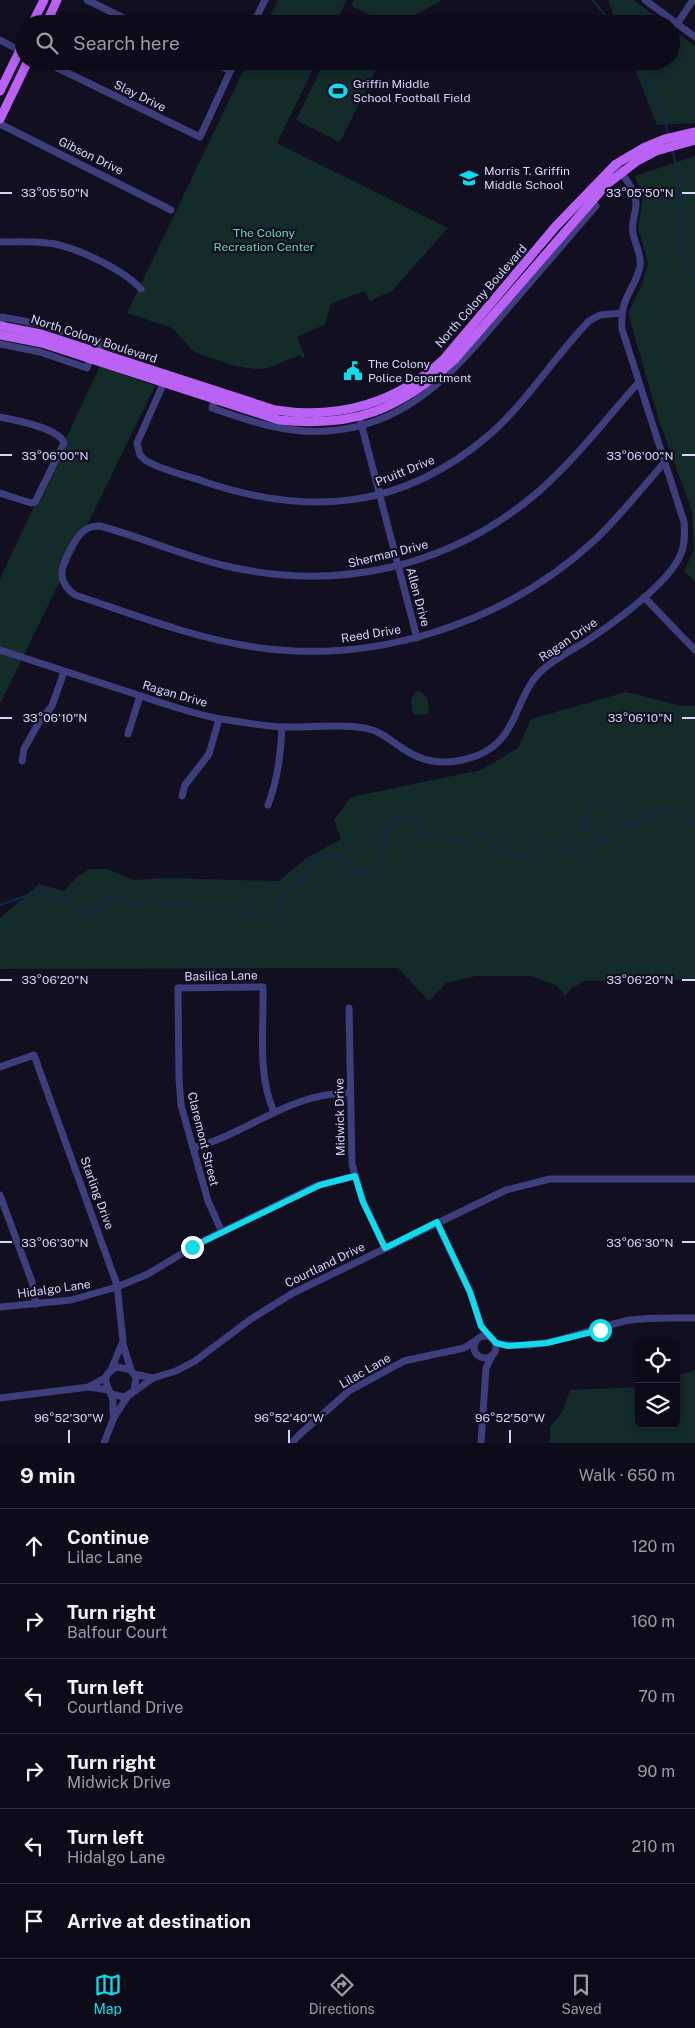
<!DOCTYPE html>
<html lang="en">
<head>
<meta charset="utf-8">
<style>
  body { margin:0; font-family:"Public Sans",sans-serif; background:#171422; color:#f1f3f6 }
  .controls { position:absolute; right:15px; bottom:15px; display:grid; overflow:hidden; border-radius:8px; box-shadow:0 2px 12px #0003 }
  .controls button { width:45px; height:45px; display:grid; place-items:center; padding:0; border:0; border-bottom:1px solid #2e2b38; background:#0e0b19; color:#f1f3f6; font:25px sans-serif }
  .stop { position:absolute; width:15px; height:15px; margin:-11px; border:4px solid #11dae9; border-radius:50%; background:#fff }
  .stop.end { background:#11dae9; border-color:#fff; box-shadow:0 1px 5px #0008 }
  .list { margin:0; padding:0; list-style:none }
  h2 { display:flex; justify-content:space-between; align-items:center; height:65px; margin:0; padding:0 20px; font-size:21px }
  h2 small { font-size:16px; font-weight:400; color:#9b9ba2 }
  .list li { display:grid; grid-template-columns:32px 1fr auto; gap:15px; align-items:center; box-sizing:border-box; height:75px; padding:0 20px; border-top:1px solid #2e2b38 }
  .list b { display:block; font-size:19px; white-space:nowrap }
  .list p { margin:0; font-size:16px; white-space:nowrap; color:#9b9ba2 }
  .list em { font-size:16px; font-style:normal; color:#9b9ba2 }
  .icon { flex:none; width:28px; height:28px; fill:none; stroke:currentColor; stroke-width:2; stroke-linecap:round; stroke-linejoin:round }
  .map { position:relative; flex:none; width:695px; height:1443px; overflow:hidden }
  .search { position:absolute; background:#0e0b19; box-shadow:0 2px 12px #0003; left:15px; right:15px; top:15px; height:55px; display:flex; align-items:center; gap:12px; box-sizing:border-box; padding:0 18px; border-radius:28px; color:#9b9ba2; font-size:19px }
  .sheet { height:515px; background:#0e0b19 }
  nav { display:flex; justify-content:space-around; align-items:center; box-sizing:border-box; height:70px; border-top:1px solid #2e2b38; background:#0e0b19; font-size:14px; color:#9b9ba2 }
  nav a { display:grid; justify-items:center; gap:2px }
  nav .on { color:#11dae9 }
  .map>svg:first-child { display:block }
  .green { fill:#132b29 }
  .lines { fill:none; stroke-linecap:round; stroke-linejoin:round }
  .stream { stroke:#132947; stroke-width:2 }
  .minor { stroke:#3e3e7d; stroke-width:7 }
  .major { stroke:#b962f3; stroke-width:9 }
  .route { stroke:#11dae9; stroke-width:6 }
  .ticks { fill:none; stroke:#d6d3fc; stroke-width:2 }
  .labels { text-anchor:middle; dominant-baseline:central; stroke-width:4.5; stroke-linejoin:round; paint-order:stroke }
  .poi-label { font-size:12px; fill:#d6d3fc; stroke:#120f21; text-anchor:start }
  .street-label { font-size:12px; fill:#d6d3fc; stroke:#120f21 }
  .park-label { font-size:12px; fill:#64d6b6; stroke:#120f21 }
  .ticks-label { font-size:12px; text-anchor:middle; fill:#d6d3fc; stroke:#120f21; stroke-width:4.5; stroke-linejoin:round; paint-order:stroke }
</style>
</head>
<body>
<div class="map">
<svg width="695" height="1443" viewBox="0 0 695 1443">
  <rect width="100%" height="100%" fill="#120f21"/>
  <!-- green -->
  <g class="green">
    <path d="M278,0H347L335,24H266Z"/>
    <path d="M354,0H442L414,16L397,19L380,20L351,6Z"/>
    <path d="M608,0H634L665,24H617Z"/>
    <path d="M671,28L695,46V123L657,125L632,61H671Z"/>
    <path d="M248,61H317L277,143L448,228L392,291L370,301L364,291L331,304L324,325L297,337L305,357L302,358L300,355L268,368L255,369L234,366L194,352L174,330L169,327L127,313Z"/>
    <path d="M325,61H380L340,142L296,120Z"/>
    <path d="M695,156V582L684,571L694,550L692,511L658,418L628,313L642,284L648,263L638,228L643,195L635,176Z"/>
    <path d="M100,366L155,386L0,704V579Z"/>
    <path d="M415,692H422L428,700L429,714L413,715L411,700Z"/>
    <path d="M626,692L681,706H695V980L584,981L572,988L565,996L558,986L531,976H476L446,983L429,1001L398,968L0,969V918L39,884L64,891L78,876L90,869H107L134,880L166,878L279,881L305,859L341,839L334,820L351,797L481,770L518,748L531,719Z"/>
    <path d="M695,1370V1443H550V1427L562,1412L570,1390L639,1387V1424H676V1376Z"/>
  </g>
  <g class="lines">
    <!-- stream -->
    <g class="stream">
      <path d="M593,0L612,24"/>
      <path d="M639,61L650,80L669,135"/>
      <path d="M672,149L680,182L678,249L693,274L695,284"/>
      <path d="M0,905L39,891L55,899L71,900L86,914L102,908L104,898L120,899L135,905L155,900L178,906L225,907L261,916H275C282,885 289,894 308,874C312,871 313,864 317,861C335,847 349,857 356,875L378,874L387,828L398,817L417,820L420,833L431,836H450L467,842L480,833L495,842L501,850L536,857L539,847L554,843L564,844L571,854L582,846L607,840L581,827L589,815L587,803L595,800L608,806L632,828L636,819L643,822L659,808L669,812H684L695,828"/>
    </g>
    <!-- minor -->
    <g class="minor">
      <path d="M87,0L136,24"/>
      <path d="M645,0L695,37"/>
      <path d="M253,24L265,0"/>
      <path d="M677,24L693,0"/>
      <path d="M0,40L23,52"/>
      <path d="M43,61L200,137L235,61"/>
      <path d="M212,61L230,71"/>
      <path d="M0,124L171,210"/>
      <path d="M0,242C16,242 32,241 47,243C73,245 124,270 141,289"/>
      <path d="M1,326L2,317L39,324L102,344L99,353"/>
      <path d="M0,344L40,352L87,368L90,359"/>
      <path d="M165,380L137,443L140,455L145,460C163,471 186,475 205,482C310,517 403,509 489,435C527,402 554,357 589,321L600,315L621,313"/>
      <path d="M638,383C606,419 575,460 538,492C449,568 336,593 222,565C181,555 141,537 100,526C95,526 89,527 85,530C75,537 61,564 62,576C63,585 68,590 75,595C130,613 185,635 242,645C368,668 502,626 596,539C620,516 642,488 664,463"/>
      <path d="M215,400L212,408C249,421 287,434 327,431C412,426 458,366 509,307C538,273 567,240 596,206L592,202"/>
      <path d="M0,417C15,420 59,428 64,443L35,502L31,503L0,493"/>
      <path d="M361,423L417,638"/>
      <path d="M644,597L695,650"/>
      <path d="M0,650C46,665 92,680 138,695C165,704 193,714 221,719C241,722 262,726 283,727C310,728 338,723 365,728C381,731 391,741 405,750C426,764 451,765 476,756C518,740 514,700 539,673C554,658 577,648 594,636C619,619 666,584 679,558C685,547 685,535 684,522L622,329C620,295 633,294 640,267C642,254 635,245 633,233C631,224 635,215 636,206C637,191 623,176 616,164"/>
      <path d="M128,734L140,696"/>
      <path d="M22,761L24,749L39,722L52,706L64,672"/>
      <path d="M182,796L185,785L209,754L219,719"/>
      <path d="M268,805C278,779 281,755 282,727"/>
      <path d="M349,1008L352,1164L362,1199L385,1248"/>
      <path d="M0,1067L34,1055L117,1285L123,1341L110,1372"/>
      <path d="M193,1148C249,1133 288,1093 350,1093"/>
      <path d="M0,1195L32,1282L36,1304"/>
      <path d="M437,1223L470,1292L481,1326L488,1336"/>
      <path d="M222,1232L208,1201L181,1105L179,1079L178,988L263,987C264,1027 257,1075 274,1112"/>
      <path d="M0,1307L71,1300L117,1287L148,1274L201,1242L316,1186L355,1176"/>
      <circle cx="485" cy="1347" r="11"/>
      <path d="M496,1343C542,1353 585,1329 630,1320C651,1317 674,1318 695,1318"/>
      <path d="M123,1344L131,1370"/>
      <path d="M134,1374L153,1378"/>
      <path d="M89,1387L106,1377"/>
      <path d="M111,1394L124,1397L134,1391L136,1378L131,1370L118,1367C95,1376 111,1388 113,1401C113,1407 112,1412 114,1417"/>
      <path d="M131,1394L153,1378L176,1371L195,1361L251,1319L293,1293L506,1190L550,1179H695"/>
      <path d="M0,1398L89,1387L108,1390"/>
      <path d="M104,1443L114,1417L128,1396"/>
      <path d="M292,1443L299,1435L349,1391L404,1361L464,1348L475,1341"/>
      <path d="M481,1443L486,1368L492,1356"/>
    </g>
    <!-- major -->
    <g class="major">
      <path d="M32,24L44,0"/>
      <path d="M46,24L57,0"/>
      <path d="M0,91L24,42"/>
      <path d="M0,119L28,61"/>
      <path d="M0,326L41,334L275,410C338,420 397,403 444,359L556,226L616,164L643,148L665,139L695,132"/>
      <path d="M0,335L42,343L279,420C354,428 399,410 454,360L606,185L637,161L656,151L695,140"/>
    </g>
  </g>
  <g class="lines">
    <!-- route -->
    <path class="route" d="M192,1247L320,1185L355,1176L363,1202L385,1248L437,1222L470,1292L481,1326L496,1343L508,1346L547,1343L600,1330"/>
  </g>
  <!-- ticks -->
  <path class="ticks" d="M0,193H12M682,193H695M0,455H12M682,455H695M0,718H12M682,718H695M0,980H12M682,980H695M0,1242H12M682,1242H695M69,1430V1443M289,1430V1443M510,1430V1443"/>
  <!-- icons -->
  <defs>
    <g id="stadium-bare" transform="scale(1.5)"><path d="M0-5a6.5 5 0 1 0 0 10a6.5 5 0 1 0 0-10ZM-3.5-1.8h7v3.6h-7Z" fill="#11dae9" stroke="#120f21" stroke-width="2.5" paint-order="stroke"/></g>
    <g id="school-bare" transform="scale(1.5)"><path d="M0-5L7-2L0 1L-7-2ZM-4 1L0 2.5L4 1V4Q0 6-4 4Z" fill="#11dae9" stroke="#120f21" stroke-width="2.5" paint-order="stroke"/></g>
    <g id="civic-bare" transform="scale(1.5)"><path d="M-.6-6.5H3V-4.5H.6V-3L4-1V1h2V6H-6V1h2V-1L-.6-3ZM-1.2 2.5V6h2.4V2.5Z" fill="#11dae9" stroke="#120f21" stroke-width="2.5" paint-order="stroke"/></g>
  </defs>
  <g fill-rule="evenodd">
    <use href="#stadium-bare" x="338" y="91"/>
    <use href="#school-bare" x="469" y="178"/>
    <use href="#civic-bare" x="353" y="371"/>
  </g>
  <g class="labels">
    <!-- poi labels -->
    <g class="poi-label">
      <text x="353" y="84">Griffin Middle<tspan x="353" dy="14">School Football Field</tspan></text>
      <text x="484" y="171">Morris T. Griffin<tspan x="484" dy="14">Middle School</tspan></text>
      <text x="368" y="364">The Colony<tspan x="368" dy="14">Police Department</tspan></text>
    </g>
    <!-- street labels -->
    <g class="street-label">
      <text transform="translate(140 96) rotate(26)">Slay Drive</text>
      <text transform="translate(91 156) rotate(26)">Gibson Drive</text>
      <text transform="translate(481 296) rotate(-49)">North Colony Boulevard</text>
      <text transform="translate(94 339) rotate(18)">North Colony Boulevard</text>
      <text transform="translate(405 471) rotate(-22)">Pruitt Drive</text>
      <text transform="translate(388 554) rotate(-14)">Sherman Drive</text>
      <text transform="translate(418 597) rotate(75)">Allen Drive</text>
      <text transform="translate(371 634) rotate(-9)">Reed Drive</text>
      <text transform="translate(568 640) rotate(-34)">Ragan Drive</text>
      <text transform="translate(175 694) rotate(16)">Ragan Drive</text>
      <text transform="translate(221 976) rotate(-1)">Basilica Lane</text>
      <text transform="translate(340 1117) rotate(-91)">Midwick Drive</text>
      <text transform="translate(203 1139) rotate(76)">Claremont Street</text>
      <text transform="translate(97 1193) rotate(70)">Starling Drive</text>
      <text transform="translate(325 1265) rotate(-26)">Courtland Drive</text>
      <text transform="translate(54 1289) rotate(-8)">Hidalgo Lane</text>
      <text transform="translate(365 1371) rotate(-30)">Lilac Lane</text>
    </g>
    <!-- park labels -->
    <g class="park-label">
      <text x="264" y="233">The Colony<tspan x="264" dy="14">Recreation Center</tspan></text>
    </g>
  </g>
  <g class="ticks-label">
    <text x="640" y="197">33°05'50"N</text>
    <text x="55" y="197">33°05'50"N</text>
    <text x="55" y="460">33°06'00"N</text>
    <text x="640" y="460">33°06'00"N</text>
    <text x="640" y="722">33°06'10"N</text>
    <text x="55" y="722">33°06'10"N</text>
    <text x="640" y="984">33°06'20"N</text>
    <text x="55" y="984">33°06'20"N</text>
    <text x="55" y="1247">33°06'30"N</text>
    <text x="640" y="1247">33°06'30"N</text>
    <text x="69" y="1422">96°52'30"W</text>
    <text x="289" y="1422">96°52'40"W</text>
    <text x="510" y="1422">96°52'50"W</text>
  </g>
</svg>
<div class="controls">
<button><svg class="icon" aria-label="locate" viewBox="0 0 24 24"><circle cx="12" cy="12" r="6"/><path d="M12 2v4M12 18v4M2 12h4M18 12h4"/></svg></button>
<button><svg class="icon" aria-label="layers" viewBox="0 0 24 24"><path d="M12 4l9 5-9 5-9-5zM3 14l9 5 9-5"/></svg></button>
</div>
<div class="stop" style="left:600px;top:1330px"></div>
<div class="stop end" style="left:192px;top:1247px"></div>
<div class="search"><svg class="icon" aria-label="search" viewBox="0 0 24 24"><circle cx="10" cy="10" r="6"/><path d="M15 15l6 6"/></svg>Search here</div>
</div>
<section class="sheet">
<h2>9 min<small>Walk · 650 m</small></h2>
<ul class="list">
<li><svg class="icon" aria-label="ahead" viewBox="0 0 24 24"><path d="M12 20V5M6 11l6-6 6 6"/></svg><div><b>Continue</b><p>Lilac Lane</p></div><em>120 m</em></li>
<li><svg class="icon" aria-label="right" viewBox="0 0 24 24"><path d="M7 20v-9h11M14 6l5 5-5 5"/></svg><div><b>Turn right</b><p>Balfour Court</p></div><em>160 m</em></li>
<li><svg class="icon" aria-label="left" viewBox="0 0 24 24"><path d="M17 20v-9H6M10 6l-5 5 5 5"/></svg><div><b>Turn left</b><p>Courtland Drive</p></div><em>70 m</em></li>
<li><svg class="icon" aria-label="right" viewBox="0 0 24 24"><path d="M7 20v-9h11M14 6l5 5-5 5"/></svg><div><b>Turn right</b><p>Midwick Drive</p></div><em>90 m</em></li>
<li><svg class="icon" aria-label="left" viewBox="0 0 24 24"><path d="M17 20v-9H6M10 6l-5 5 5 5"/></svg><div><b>Turn left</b><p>Hidalgo Lane</p></div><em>210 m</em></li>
<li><svg class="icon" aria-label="arrive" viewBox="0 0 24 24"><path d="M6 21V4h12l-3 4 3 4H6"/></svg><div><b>Arrive at destination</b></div></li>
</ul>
</section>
<nav>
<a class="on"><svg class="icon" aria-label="map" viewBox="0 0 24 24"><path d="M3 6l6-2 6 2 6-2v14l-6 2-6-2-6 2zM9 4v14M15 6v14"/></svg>Map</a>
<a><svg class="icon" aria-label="directions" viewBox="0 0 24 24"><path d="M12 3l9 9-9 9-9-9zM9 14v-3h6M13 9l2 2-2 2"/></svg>Directions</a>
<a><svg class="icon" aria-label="saved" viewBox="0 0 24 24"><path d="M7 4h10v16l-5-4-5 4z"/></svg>Saved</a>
</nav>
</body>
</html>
